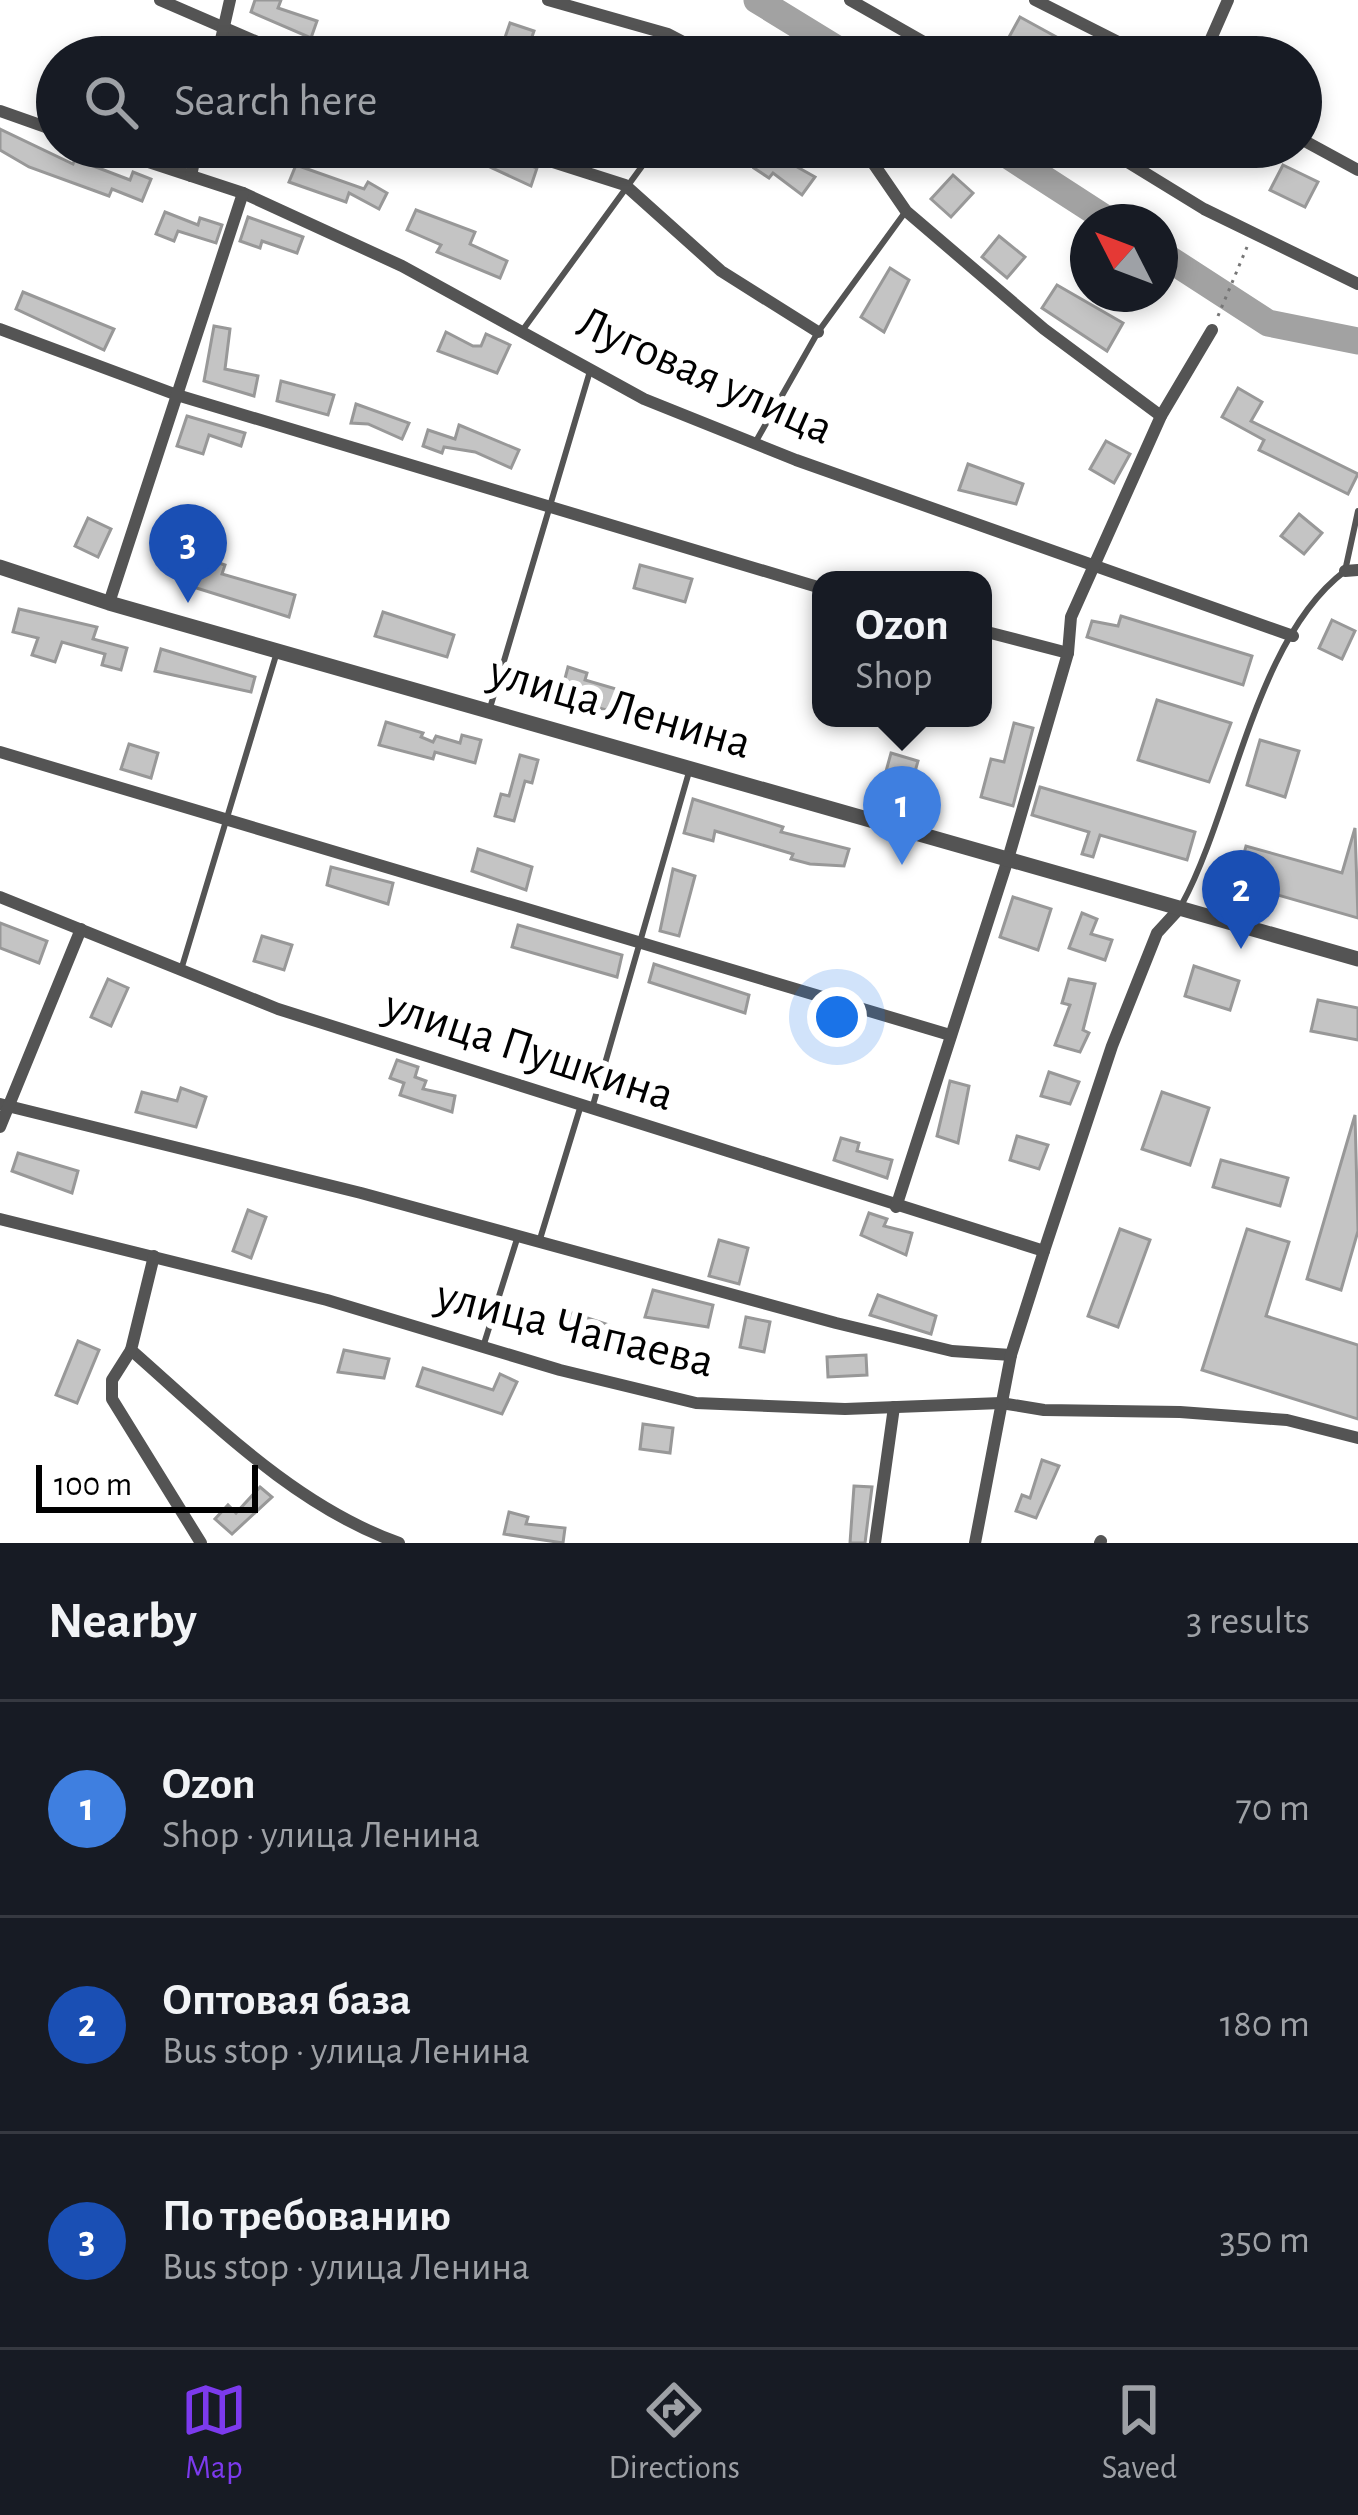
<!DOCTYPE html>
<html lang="en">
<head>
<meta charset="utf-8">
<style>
  body { margin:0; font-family:"Alegreya Sans",sans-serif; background:#20242c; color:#f1f3f6 }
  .compass { position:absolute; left:1070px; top:204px; width:108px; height:108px; border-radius:50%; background:#171b24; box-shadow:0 6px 18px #0003; rotate:312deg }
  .scale { position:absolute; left:36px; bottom:30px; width:222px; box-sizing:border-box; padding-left:12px; border:6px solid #000; border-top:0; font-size:33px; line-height:42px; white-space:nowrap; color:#000; -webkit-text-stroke:9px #fff; paint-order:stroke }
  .you { position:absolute; left:837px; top:1017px; width:42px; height:42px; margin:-30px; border:9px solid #fff; border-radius:50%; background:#1a73e8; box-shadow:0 0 0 18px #1a73e833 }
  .badge { display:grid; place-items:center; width:78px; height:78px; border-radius:50%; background:#7c3aed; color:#fff; font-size:39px; font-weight:700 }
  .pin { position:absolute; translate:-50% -99px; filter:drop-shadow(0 3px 6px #0008) }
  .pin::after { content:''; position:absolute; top:63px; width:42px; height:36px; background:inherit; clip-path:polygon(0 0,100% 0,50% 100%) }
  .popup { position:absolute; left:812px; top:571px; width:180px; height:156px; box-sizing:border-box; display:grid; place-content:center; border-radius:24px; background:#171b24; filter:drop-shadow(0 3px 9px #0005); font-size:39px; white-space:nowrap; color:#9ea1a6 }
  .popup b { font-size:45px; color:#f1f3f6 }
  .popup::after { content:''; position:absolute; left:50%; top:100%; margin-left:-24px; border:24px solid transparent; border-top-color:#171b24 }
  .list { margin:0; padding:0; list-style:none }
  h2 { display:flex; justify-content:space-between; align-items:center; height:156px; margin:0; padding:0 48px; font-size:51px }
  h2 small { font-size:39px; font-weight:400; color:#9ea1a6 }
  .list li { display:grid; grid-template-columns:78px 1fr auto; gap:36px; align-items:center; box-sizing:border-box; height:216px; padding:0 48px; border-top:3px solid #363941 }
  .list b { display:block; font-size:45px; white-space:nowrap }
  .list p { margin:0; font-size:39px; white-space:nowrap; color:#9ea1a6 }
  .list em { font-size:39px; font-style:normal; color:#9ea1a6 }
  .icon { flex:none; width:66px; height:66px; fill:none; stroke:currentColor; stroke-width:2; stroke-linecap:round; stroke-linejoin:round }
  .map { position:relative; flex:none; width:1358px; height:1543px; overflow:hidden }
  .search { position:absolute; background:#171b24; box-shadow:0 6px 18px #0003; left:36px; right:36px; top:36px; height:132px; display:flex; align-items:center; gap:30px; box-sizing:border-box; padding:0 42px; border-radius:66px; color:#9ea1a6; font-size:45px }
  .sheet { height:804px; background:#171b24 }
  nav { display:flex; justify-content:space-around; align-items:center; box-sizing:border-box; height:168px; border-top:3px solid #363941; background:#171b24; font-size:33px; color:#9ea1a6 }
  nav a { display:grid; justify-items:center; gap:6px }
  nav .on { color:#7c3aed }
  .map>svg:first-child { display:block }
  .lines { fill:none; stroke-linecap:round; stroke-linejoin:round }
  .river { stroke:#a2a2a2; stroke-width:27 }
  .building { fill:#c4c4c4; stroke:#989898; stroke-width:3 }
  .path { stroke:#767676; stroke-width:3; stroke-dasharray:3 6; stroke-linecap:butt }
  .service { stroke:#545454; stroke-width:6 }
  .minor { stroke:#545454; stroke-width:12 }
  .tertiary { stroke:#545454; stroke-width:15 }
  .labels { text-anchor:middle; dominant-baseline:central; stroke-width:12; stroke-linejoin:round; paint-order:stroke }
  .street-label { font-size:48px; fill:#000; stroke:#fff }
</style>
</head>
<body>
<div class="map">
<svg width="1358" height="1543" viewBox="0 0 1358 1543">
  <rect width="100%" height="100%" fill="#fff"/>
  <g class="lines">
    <!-- river -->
    <g class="river">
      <path d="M757,0L850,57"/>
      <path d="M995,147L1111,222"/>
      <path d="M1160,253L1268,323L1358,341"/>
    </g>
  </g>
  <!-- building -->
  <g class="building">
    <path d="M255,0H281L278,8L317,21L311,38L251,12Z"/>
    <path d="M1020,17L1062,40L1052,57H1041L1008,39Z"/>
    <path d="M510,23L534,31L525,57L500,52Z"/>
    <path d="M0,129L73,164L75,159L130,180L133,172L151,179L142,201L112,189L109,196L29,167L0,150Z"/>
    <path d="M479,147L537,168L531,186L473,159Z"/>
    <path d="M767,150L815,177L802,195L773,173L769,178L754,168Z"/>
    <path d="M296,165L364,189L368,182L387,193L379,209L349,193L346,202L289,182Z"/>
    <path d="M1283,165L1318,182L1305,207L1270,190Z"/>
    <path d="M953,175L973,193L951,217L931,199Z"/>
    <path d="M416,210L475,232L470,244L507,261L500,278L437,252L441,245L407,230Z"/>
    <path d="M165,212L198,225L200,218L222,225L216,243L178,231L174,241L156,234Z"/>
    <path d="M248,217L303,237L297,253L262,241L260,248L240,241Z"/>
    <path d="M999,236L1025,257L1007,278L982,257Z"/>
    <path d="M890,268L909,280L884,332L861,317Z"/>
    <path d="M1057,285L1123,323L1107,351L1042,308Z"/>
    <path d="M23,292L114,329L104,350L16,309Z"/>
    <path d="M214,326L230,329L225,369L258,376L254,396L204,381Z"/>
    <path d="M446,332L473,346H481L486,334L510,345L497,373L438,351Z"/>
    <path d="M281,381L334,395L328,415L277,401Z"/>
    <path d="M1238,388L1262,402L1251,421L1358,474L1348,494L1259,450L1264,440L1222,417Z"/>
    <path d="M356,404L409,423L402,439L368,424L351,423Z"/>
    <path d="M187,416L245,433L241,446L209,435L203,454L177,446Z"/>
    <path d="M459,425L519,450L511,468L475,452L444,447L442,453L423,446L428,430L455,439Z"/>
    <path d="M1106,441L1130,454L1114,483L1090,469Z"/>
    <path d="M968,464L1023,484L1016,504L959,490Z"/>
    <path d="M1299,514L1322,533L1304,554L1281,536Z"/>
    <path d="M88,518L111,529L98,557L75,546Z"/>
    <path d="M201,557L225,565L222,574L295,595L289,617L190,586Z"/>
    <path d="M640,565L692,579L685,602L634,588Z"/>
    <path d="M19,609L97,627L93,639L127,648L121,670L102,665L105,654L62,642L55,662L32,655L38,638L13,632Z"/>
    <path d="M383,612L454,635L447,657L375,636Z"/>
    <path d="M1121,616L1252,656L1243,685L1087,637L1092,621L1118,626Z"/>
    <path d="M1332,620L1355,631L1342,659L1319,648Z"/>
    <path d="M161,649L255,677L251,692L155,671Z"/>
    <path d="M568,667L587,673L585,680L623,691L617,713L599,708L601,700L562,690Z"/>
    <path d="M1157,700L1231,723L1209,782L1138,760Z"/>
    <path d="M386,722L423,733L421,737L433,742L436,736L460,743L462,735L481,740L475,763L435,752L433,759L379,745Z"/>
    <path d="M1014,723L1033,728L1013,806L981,797L991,759L1004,762Z"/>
    <path d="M1260,740L1299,751L1285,797L1247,785Z"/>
    <path d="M129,744L158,753L151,778L121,769Z"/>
    <path d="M891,753L918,761L909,793L882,786Z"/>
    <path d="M520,755L538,760L532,783L525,781L514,821L495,816L501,794L509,796Z"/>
    <path d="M1040,787L1195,832L1187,860L1100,835L1093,857L1082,854L1089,832L1032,815Z"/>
    <path d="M693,799L783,827L781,832L849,849L844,866L810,864L791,859L793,854L715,831L713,841L684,833Z"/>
    <path d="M1355,828L1358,918L1236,883L1246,846L1342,873Z"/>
    <path d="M478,849L532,867L526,890L472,871Z"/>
    <path d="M331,867L393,883L388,904L327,885Z"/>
    <path d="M673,869L695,876L679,936L660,931Z"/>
    <path d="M1013,897L1051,909L1038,950L1000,937Z"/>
    <path d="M1082,913L1097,919L1091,934L1112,940L1105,960L1069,948Z"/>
    <path d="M0,923L47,941L39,963L0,948Z"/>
    <path d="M518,925L622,955L617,977L512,947Z"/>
    <path d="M262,936L292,945L284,970L254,961Z"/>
    <path d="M654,964L749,995L745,1013L649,982Z"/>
    <path d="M1194,966L1239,981L1230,1010L1185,996Z"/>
    <path d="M108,979L128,988L111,1026L91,1017Z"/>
    <path d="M1069,979L1095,984L1083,1030L1089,1033L1080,1052L1055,1045L1070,1005L1062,1003Z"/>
    <path d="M1318,1000L1358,1008V1040L1311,1031Z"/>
    <path d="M397,1060L418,1067L415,1077L426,1081L423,1089L455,1096L452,1112L400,1095L404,1083L390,1078Z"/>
    <path d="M1049,1072L1079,1082L1070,1104L1041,1096Z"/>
    <path d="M950,1081L969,1086L958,1143L937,1136Z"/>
    <path d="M181,1088L206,1097L196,1127L136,1112L142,1092L177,1101Z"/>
    <path d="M1162,1092L1209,1108L1190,1165L1142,1149Z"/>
    <path d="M1355,1115L1358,1231L1341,1290L1307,1279Z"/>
    <path d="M1017,1136L1048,1145L1039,1169L1010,1160Z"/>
    <path d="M841,1138L859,1143L857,1151L892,1160L887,1178L834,1160Z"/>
    <path d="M18,1153L78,1171L72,1193L12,1171Z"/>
    <path d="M1221,1160L1288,1178L1280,1206L1213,1187Z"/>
    <path d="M248,1210L266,1217L251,1258L233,1251Z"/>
    <path d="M869,1213L887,1219L884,1226L912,1233L906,1255L861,1235Z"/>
    <path d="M1120,1229L1150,1240L1118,1327L1088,1316Z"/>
    <path d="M1247,1229L1289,1242L1266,1316L1358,1345V1419L1202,1370Z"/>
    <path d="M719,1240L748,1248L739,1284L709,1276Z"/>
    <path d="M653,1290L713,1305L708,1327L645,1317Z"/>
    <path d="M878,1295L936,1316L931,1334L870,1315Z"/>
    <path d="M569,1312L615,1327L607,1349L563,1334Z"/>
    <path d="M746,1317L770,1322L764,1352L740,1347Z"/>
    <path d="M78,1341L99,1350L77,1403L56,1395Z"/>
    <path d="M344,1350L389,1359L384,1378L338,1372Z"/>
    <path d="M866,1355L867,1375L828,1377L827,1357Z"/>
    <path d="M423,1368L493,1390L500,1374L517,1382L502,1414L417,1386Z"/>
    <path d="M643,1424L673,1428L670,1453L640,1449Z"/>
    <path d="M1042,1460L1059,1466L1036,1518L1016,1511L1022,1495L1030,1498Z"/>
    <path d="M854,1486L872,1487L865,1543H850Z"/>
    <path d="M260,1487L272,1497L232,1534L215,1519L228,1505L236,1513Z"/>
    <path d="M509,1512L528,1517L526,1524L565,1528L563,1543L504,1534Z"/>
  </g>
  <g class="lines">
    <!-- path -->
    <path class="path" d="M1218,316L1247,247"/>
    <!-- service -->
    <g class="service">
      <path d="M522,331L656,147"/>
      <path d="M755,443L818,332L906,211"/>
      <path d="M490,708L590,371"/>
      <path d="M1182,904C1234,808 1255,639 1345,571L1358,511"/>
      <path d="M181,970L277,652"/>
      <path d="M593,1105L689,772"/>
      <path d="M540,1239L581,1105"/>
      <path d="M483,1347L517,1239"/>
    </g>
    <!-- minor -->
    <g class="minor">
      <path d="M160,0L292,57"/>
      <path d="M548,0L668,34L712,57"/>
      <path d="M850,0L950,57"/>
      <path d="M1035,0L1148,57"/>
      <path d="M217,57L230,0"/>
      <path d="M1203,57L1228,0"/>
      <path d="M0,111L57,131"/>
      <path d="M1301,139L1358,170"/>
      <path d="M103,147L243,193L402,266L644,399L796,460L1293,636"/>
      <path d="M506,147L625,185L721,271L818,332"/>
      <path d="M862,147L906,211L1044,329L1161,416"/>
      <path d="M1103,147L1204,209L1358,284"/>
      <path d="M1138,167L1151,147"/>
      <path d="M191,176L197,147"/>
      <path d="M0,329L177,395L821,588"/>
      <path d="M1345,571L1358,570"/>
      <path d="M109,603L243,193"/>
      <path d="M983,631L1068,653"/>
      <path d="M0,752L950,1035"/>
      <path d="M0,897L278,1009L1044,1251"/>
      <path d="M0,1104L361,1193L836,1323L952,1351L1011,1355"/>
      <path d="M0,1127L81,929"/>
      <path d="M896,1207L1008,859L1068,653L1071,617L1161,416L1212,330"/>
      <path d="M0,1219L327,1300L560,1370L696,1403L845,1409L1001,1403L1044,1410L1180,1412L1287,1420L1358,1438"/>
      <path d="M154,1256L131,1350C213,1422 295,1506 399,1543"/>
      <path d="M131,1350L112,1380V1399L201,1543"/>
      <path d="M875,1543L894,1407"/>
      <path d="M975,1543L1011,1355L1044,1251L1112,1046L1157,933L1180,908"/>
      <path d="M1100,1543L1101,1541"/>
    </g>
    <!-- tertiary -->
    <path class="tertiary" d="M0,567L109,603L1358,959"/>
  </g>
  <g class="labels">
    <!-- street labels -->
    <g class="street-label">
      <text transform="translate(705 376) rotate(24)">Луговая улица</text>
      <text transform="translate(620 708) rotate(16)">улица Ленина</text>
      <text transform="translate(529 1051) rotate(18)">улица Пушкина</text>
      <text transform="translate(575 1329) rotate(14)">улица Чапаева</text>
    </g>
  </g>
</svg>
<svg class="compass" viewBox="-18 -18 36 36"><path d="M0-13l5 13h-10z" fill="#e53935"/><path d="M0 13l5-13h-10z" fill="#9ea1a6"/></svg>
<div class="scale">100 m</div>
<div class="you"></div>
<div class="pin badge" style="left:902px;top:865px;background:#3f7fe0">1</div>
<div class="popup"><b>Ozon</b>Shop</div>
<div class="pin badge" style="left:1241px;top:949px;background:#1a4fb4">2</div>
<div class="pin badge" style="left:188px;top:603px;background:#1a4fb4">3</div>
<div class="search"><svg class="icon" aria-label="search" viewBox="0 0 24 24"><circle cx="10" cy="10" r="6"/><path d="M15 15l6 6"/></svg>Search here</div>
</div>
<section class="sheet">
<h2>Nearby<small>3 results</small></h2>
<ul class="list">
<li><span class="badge" style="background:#3f7fe0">1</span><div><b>Ozon</b><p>Shop · улица Ленина</p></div><em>70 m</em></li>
<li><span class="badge" style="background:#1a4fb4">2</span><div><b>Оптовая база</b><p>Bus stop · улица Ленина</p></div><em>180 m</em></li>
<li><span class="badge" style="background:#1a4fb4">3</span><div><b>По требованию</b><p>Bus stop · улица Ленина</p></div><em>350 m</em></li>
</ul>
</section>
<nav>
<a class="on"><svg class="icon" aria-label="map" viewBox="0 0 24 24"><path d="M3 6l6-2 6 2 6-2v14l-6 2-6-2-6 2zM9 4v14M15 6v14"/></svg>Map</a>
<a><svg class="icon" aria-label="directions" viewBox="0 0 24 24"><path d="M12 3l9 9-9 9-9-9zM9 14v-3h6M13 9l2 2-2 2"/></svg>Directions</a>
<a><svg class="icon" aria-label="saved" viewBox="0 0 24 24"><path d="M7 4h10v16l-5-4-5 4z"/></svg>Saved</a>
</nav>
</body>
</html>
